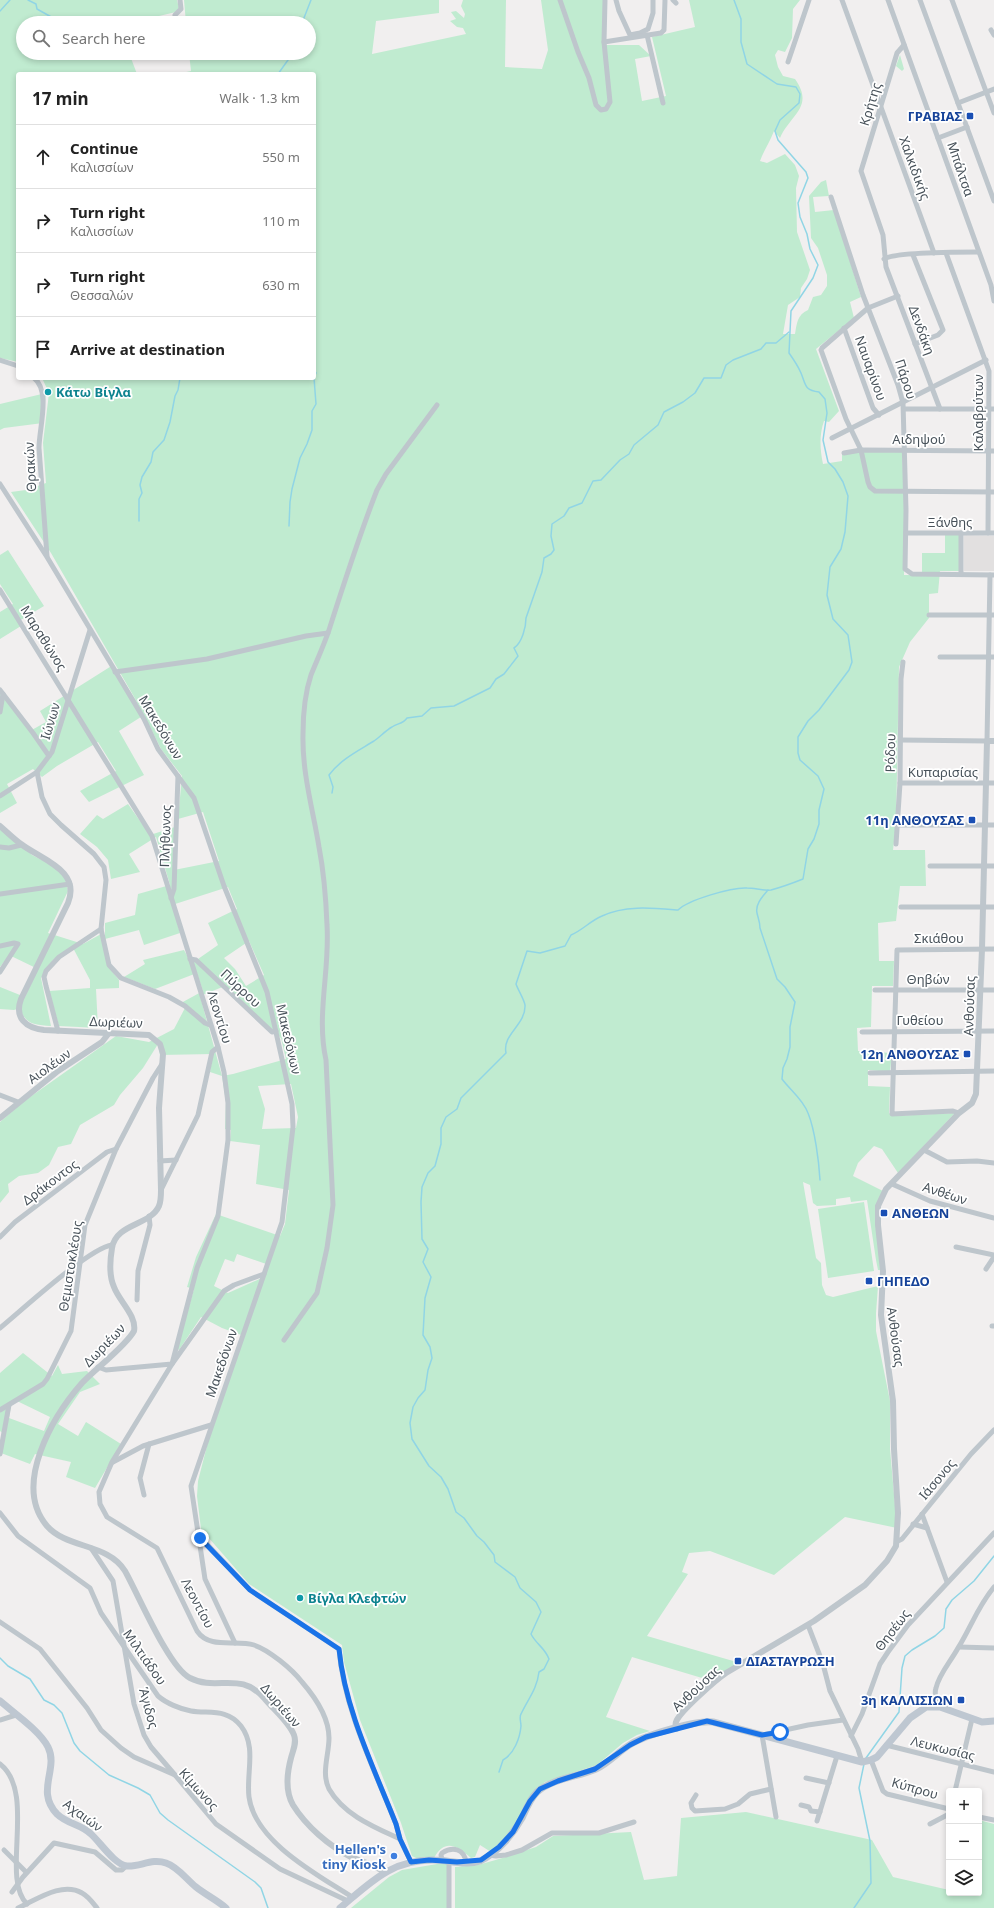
<!DOCTYPE html>
<html lang="en">
<head>
<meta charset="utf-8">
<style>
  body { margin:0; font-family:"Noto Sans",sans-serif; background:#f2f2f2; color:#222 }
  .controls { position:absolute; right:12px; bottom:12px; display:grid; overflow:hidden; border-radius:4px; box-shadow:0 2px 6px #0003 }
  .controls button { width:36px; height:36px; display:grid; place-items:center; padding:0; border:0; border-bottom:1px solid #e0e0e0; background:#fff; color:#222; font:20px sans-serif }
  .stop { position:absolute; width:12px; height:12px; margin:-9px; border:3px solid #1a73e8; border-radius:50%; background:#fff }
  .stop.end { background:#1a73e8; border-color:#fff; box-shadow:0 1px 4px #0008 }
  .list { margin:0; padding:0; list-style:none }
  h2 { display:flex; justify-content:space-between; align-items:center; height:52px; margin:0; padding:0 16px; font-size:17px }
  h2 small { font-size:13px; font-weight:400; color:#767676 }
  .list li { display:grid; grid-template-columns:26px 1fr auto; gap:12px; align-items:center; box-sizing:border-box; height:64px; padding:0 16px; border-top:1px solid #e0e0e0 }
  .list b { display:block; font-size:15px; white-space:nowrap }
  .list p { margin:0; font-size:13px; white-space:nowrap; color:#767676 }
  .list em { font-size:13px; font-style:normal; color:#767676 }
  .icon { flex:none; width:22px; height:22px; fill:none; stroke:currentColor; stroke-width:2; stroke-linecap:round; stroke-linejoin:round }
  .map { position:relative; flex:none; width:994px; height:1908px; overflow:hidden }
  .search { position:absolute; background:#fff; box-shadow:0 2px 6px #0003; left:16px; top:16px; width:300px; height:44px; display:flex; align-items:center; gap:10px; box-sizing:border-box; padding:0 14px; border-radius:22px; color:#767676; font-size:15px }
  .panel { position:absolute; background:#fff; box-shadow:0 2px 6px #0003; left:16px; top:72px; width:300px; height:308px; border-radius:4px }
  .map>svg:first-child { display:block }
  .education { fill:#e2e0e0 }
  .green { fill:#c0ebd0; fill-rule:evenodd }
  .lines { fill:none; stroke-linecap:round; stroke-linejoin:round }
  .stream { stroke:#90d5e5; stroke-width:1.5 }
  .minor { stroke:#bec6cc; stroke-width:5 }
  .tertiary { stroke:#bec6cc; stroke-width:6 }
  .secondary { stroke:#bec7d1; stroke-width:7 }
  .route { stroke:#1a73e8; stroke-width:5 }
  .transit-dot { fill:#1a4fb4; stroke:#fff; stroke-width:1.5 }
  .culture-dot { fill:#0f9aa8; stroke:#fff; stroke-width:1.5 }
  .shop-dot { fill:#3f7fe0; stroke:#fff; stroke-width:1.5 }
  .labels { text-anchor:middle; dominant-baseline:central; stroke-width:3.5; stroke-linejoin:round; paint-order:stroke }
  .street-label { font-size:13px; fill:#48525a; stroke:#fff }
  .transit-label { font-size:13px; font-weight:bold; fill:#164399; stroke:#fff; text-anchor:end }
  .culture-label { font-size:13px; font-weight:bold; fill:#0d838f; stroke:#fff; text-anchor:start }
  .shop-label { font-size:13px; font-weight:bold; fill:#366cbe; stroke:#fff; text-anchor:end }
</style>
</head>
<body>
<div class="map">
<svg width="994" height="1908" viewBox="0 0 994 1908">
  <rect width="100%" height="100%" fill="#f1efef"/>
  <!-- education -->
  <path class="education" d="M964,535L994,536V571H964Z"/>
  <!-- green -->
  <g class="green">
    <path d="M0,0H177L179,8L176,12L129,23H23V53H129L137,74H18V362L0,358Z"/>
    <path d="M184,0H439V13L376,21L372,54L466,34L463,28L457,27L450,21L456,19L451,12L456,11L464,18L465,14L461,6L463,0H506L505,67L542,69L548,50L541,0H603V45H639L651,56L635,59L642,101L666,96L652,37L695,27L689,0H800L793,9L792,38L785,52L778,50L775,55L778,67L783,76L795,79C815,107 790,115 780,138L774,131C770,142 764,150 760,161L767,163L785,154L795,165L799,176L796,188L797,232L810,270L807,279L801,288L800,297L788,305L783,334H795C797,323 797,315 808,310L813,297L821,295L827,286V275L818,248L811,238L809,196L821,182L826,180L829,196L813,197L815,212L834,210L861,297L850,302L854,318L816,349L839,411L829,422L824,421C819,435 820,450 823,464L842,461V454L859,452H902L905,512L904,575H922V553H945V534L959,533V571H940L938,593L929,594V618L910,642L899,667L896,824L893,850H925L926,886H900L896,921L878,923L879,961H894L893,986H872L871,1027L857,1028L858,1051L892,1053L890,1072L868,1070V1086L890,1087L889,1113L893,1116L955,1113L898,1173L882,1149L874,1146L858,1163L853,1176L883,1191L878,1201L880,1270H878L876,1260L867,1200L851,1202L850,1197L836,1199V1205L817,1206L813,1203L810,1185L803,1182L816,1258L821,1263L822,1285L826,1295L833,1297L878,1286L876,1313V1331L890,1401V1449L897,1528L845,1517L774,1575L710,1551L689,1553L682,1572L688,1574L647,1636L740,1663L712,1681L632,1657L606,1717L650,1731L637,1735L623,1743L597,1765L545,1782L535,1790L513,1829L491,1852L480,1845L475,1857L471,1858C457,1846 445,1838 434,1858L418,1859L412,1856L401,1823L360,1720L344,1662L342,1645L249,1584L201,1529L197,1496L198,1481L211,1430L244,1336L222,1328L201,1317L179,1350L177,1349L194,1289L187,1287L196,1257L216,1214L280,1236L285,1224L289,1190L256,1184L260,1145L230,1141L231,1130L225,1129L226,1102L222,1076L210,1072L213,1054L160,1055L158,1044L143,1068L120,1095L114,1105L80,1125L71,1144L58,1147L49,1165L38,1173L19,1176L8,1184L9,1192L0,1203V1122L23,1102L116,1036L149,1042L174,1029L186,1006L181,1003L203,991L197,973L155,989L124,977L145,964L143,960L184,950L190,961L198,959L218,945L208,923L237,909L228,887L172,905L180,933L144,945L139,930L105,939V923L135,915L138,894L170,885L156,837L129,854L140,872L111,879L108,860L97,847L80,834L97,815L103,819L128,804L150,835L175,827L174,870L219,861L203,812L178,819L182,776L161,749L144,715L119,731L144,775L89,802L80,791L116,771L98,742L57,766L42,777L33,769L7,784L17,803L0,813V693L30,731L46,722L40,711L113,665L137,702L51,553L11,492L26,490L46,483L43,443L49,393L42,378H314V74H177L191,71L189,53H309V23H186ZM249,941L264,975L246,986L235,969L224,958ZM225,986L281,1038L286,1059L233,1074L222,1076L200,996ZM291,1084L298,1117L296,1128L262,1129L265,1109L258,1086ZM237,1254L269,1265L264,1277L228,1293L214,1286L225,1259L234,1262Z"/>
    <path d="M900,55L904,69L902,71L896,66Z"/>
    <path d="M46,393L43,423L4,428L0,430V404Z"/>
    <path d="M8,550L44,606L19,621L21,626L0,639V612L13,604L0,584V555Z"/>
    <path d="M0,826L32,855L56,867L65,878L68,891L48,933L83,944L101,934L110,969L119,980V988L96,989L98,1028L59,1026L49,991L90,988V980L72,946L53,960L41,978L51,1026C36,1025 25,1025 20,1008L14,1010L0,1009V987L25,997L38,969L9,955L0,967Z"/>
    <path d="M864,1202L874,1271L828,1278L818,1209Z"/>
    <path d="M23,1353L52,1376L58,1365L62,1374L87,1371L100,1384L80,1392L58,1424L78,1436L86,1422L121,1444L95,1488L66,1477L71,1462L35,1454L30,1464L1,1453L5,1435L0,1431V1373ZM17,1401L50,1417L44,1431L9,1418L11,1405Z"/>
    <path d="M746,1812L872,1840L893,1877L949,1890V1893H979V1820L994,1824V1908H455V1867L478,1865L499,1859L536,1847L553,1836L631,1832L644,1880L677,1876L681,1818Z"/>
    <path d="M437,1864H448L447,1908H351L389,1877L402,1870Z"/>
  </g>
  <g class="lines">
    <!-- stream -->
    <g class="stream">
      <path d="M28,0L36,4L37,9L62,23"/>
      <path d="M0,11L10,0"/>
      <path d="M302,23L311,0"/>
      <path d="M278,74L293,53"/>
      <path d="M314,370L316,373L314,377"/>
      <path d="M139,521V499L142,493L140,485L142,477L151,462L153,452L164,440L170,422L175,396L178,390L180,378"/>
      <path d="M289,526L290,502L292,489L300,458L307,444L312,430V411L316,404L314,378"/>
      <path d="M332,793L333,787L329,775C341,759 358,751 374,741C380,737 385,731 392,727C398,723 403,724 407,718L422,716L431,708L454,706L490,688L496,679L504,674L518,656L514,648C522,643 526,627 526,618L542,572L544,558L551,554L554,550L551,536L552,524L564,516L569,508L582,503L593,481L601,480L620,460L629,454L634,445L658,425L664,412L683,402L695,393L704,378H721L726,365L733,360L761,349L766,343H776L789,332"/>
      <path d="M768,890C763,896 755,904 757,913C758,918 760,922 760,928L777,979L785,987L795,1002L790,1027V1047L787,1059L783,1068L782,1079C790,1090 803,1099 808,1113C815,1130 819,1162 820,1180"/>
      <path d="M0,1658L8,1666L30,1679L44,1700L54,1705L62,1713L74,1743L80,1751L109,1775L138,1788L150,1795L160,1813L168,1820L255,1882L261,1888L268,1908"/>
      <path d="M866,1758L899,1712L902,1668L905,1656L912,1650L935,1636L944,1628L946,1609L952,1600L974,1581L994,1556"/>
      <path d="M499,1772L503,1760C514,1754 520,1738 521,1726C521,1722 519,1717 521,1714C528,1699 537,1689 539,1672L544,1669L549,1659C545,1648 536,1644 531,1634L541,1612L536,1602L520,1588L515,1577L495,1562L494,1555L484,1542L477,1536L464,1518L456,1512L448,1489L441,1477L429,1466L412,1439L410,1423L413,1407L418,1398L425,1390L428,1370L432,1358L430,1347L423,1335L425,1298L431,1277L423,1262L428,1249L422,1239L421,1202L422,1187L428,1173L435,1166L441,1144V1128L446,1117L457,1109L461,1098L506,1053C502,1034 526,1025 525,1005C524,999 518,990 516,984L527,951L540,953L565,946L571,935C583,930 590,921 602,916C625,905 653,908 678,910C688,900 732,887 747,888C755,888 763,891 771,890C782,887 793,883 803,879L808,849L814,839L819,824V810L824,789L818,776L800,760L798,753V737L808,721L819,710L849,670L852,662L848,635L833,619L827,595L830,567L841,549L845,532L848,496L843,482L835,469L828,462L823,440L827,413L825,399L819,392C804,390 806,385 801,373C798,366 794,360 789,353L791,311L813,278L818,265L810,249L807,234L800,217L798,203L808,178L806,172L778,140L775,131L780,120L799,103L800,94L796,87L777,84L747,64L741,42V19L734,0"/>
      <path d="M854,1908L871,1883L870,1841L859,1788L864,1764"/>
    </g>
    <!-- minor -->
    <g class="minor">
      <path d="M560,0L578,52L589,78L596,105L601,110L606,109L610,102L604,42L605,0"/>
      <path d="M616,0L619,11L630,35L640,33L648,29L653,13V0"/>
      <path d="M673,0L676,3"/>
      <path d="M842,0L934,253"/>
      <path d="M888,0L991,285L994,301"/>
      <path d="M920,0L994,201"/>
      <path d="M952,0L994,113"/>
      <path d="M175,15L181,9L180,0"/>
      <path d="M991,30L994,35"/>
      <path d="M647,35L663,103"/>
      <path d="M604,42L661,33L664,30L665,0"/>
      <path d="M904,45L897,53L861,171L883,235L886,267L940,409"/>
      <path d="M788,62L809,0"/>
      <path d="M958,103L994,89"/>
      <path d="M938,138L967,127"/>
      <path d="M831,197L863,295L898,385L903,403L906,510L905,569L912,574L994,575"/>
      <path d="M946,253L989,371L988,533"/>
      <path d="M913,255L943,330L938,335L915,344"/>
      <path d="M884,259C895,252 962,252 978,252"/>
      <path d="M898,296L868,308L822,348L821,350L846,419L861,450L868,482L870,487L875,491L994,492"/>
      <path d="M844,328L873,408L879,415"/>
      <path d="M0,360L18,366"/>
      <path d="M34,378C51,391 39,428 39,448L47,556"/>
      <path d="M904,409H994"/>
      <path d="M832,438L986,360"/>
      <path d="M844,453L861,450L994,451"/>
      <path d="M0,484L47,557L144,719L158,749L194,798L224,886L267,992L292,1104L293,1127L282,1222L191,1486L205,1579L235,1643"/>
      <path d="M906,533H994"/>
      <path d="M961,533V574"/>
      <path d="M0,590L152,836L218,1047L224,1072L228,1103V1140L218,1216L197,1268L172,1364L106,1370L98,1367"/>
      <path d="M929,615H994"/>
      <path d="M940,657H994"/>
      <path d="M115,672L207,659L306,636L328,633"/>
      <path d="M0,690L33,733L49,756"/>
      <path d="M0,712L3,694"/>
      <path d="M901,740L987,741L990,575"/>
      <path d="M37,772L42,797L50,814L61,825L94,854L104,867L106,880L101,929L109,965L121,978L169,997L185,1006L205,1023L210,1025"/>
      <path d="M900,783H994"/>
      <path d="M0,796L37,772L52,752L90,630"/>
      <path d="M898,825H994"/>
      <path d="M896,844L900,783L901,679L903,662"/>
      <path d="M0,847L9,848L21,845"/>
      <path d="M930,866H994"/>
      <path d="M0,894L70,884"/>
      <path d="M171,898L174,889L178,776"/>
      <path d="M901,907H994"/>
      <path d="M0,946L14,943L18,944L0,972"/>
      <path d="M190,959L196,960L272,1032L276,1031"/>
      <path d="M875,990H994"/>
      <path d="M58,1031L46,986L44,977L46,971L59,957L101,929"/>
      <path d="M862,1032L994,1031"/>
      <path d="M870,1073L994,1071"/>
      <path d="M0,1095L18,1102"/>
      <path d="M959,1113L953,1111L892,1114L897,950L994,949"/>
      <path d="M924,1150L947,1162L977,1161L994,1163"/>
      <path d="M160,1161L176,1160"/>
      <path d="M892,1184L930,1201L994,1218"/>
      <path d="M161,1190L198,1115L212,1052L218,1047"/>
      <path d="M0,1237L15,1222L107,1152L116,1149"/>
      <path d="M956,1247L994,1255"/>
      <path d="M986,1269L994,1257"/>
      <path d="M264,1274L234,1285L224,1291L172,1364L112,1462L99,1492L100,1504L107,1517L157,1548L197,1631C210,1650 236,1639 254,1645C269,1650 292,1669 302,1682C315,1697 329,1717 329,1738C329,1755 321,1773 329,1789C344,1815 374,1827 400,1839"/>
      <path d="M137,1300L138,1271L150,1225L149,1216"/>
      <path d="M992,1326H994"/>
      <path d="M0,1328C22,1310 89,1248 112,1245"/>
      <path d="M284,1340L317,1293L327,1248L333,1205L326,1060C316,1015 330,971 327,925C326,899 324,873 319,847C313,810 302,773 303,734C303,715 305,693 311,675C317,660 324,645 329,630C344,583 359,536 377,490L386,474L437,405"/>
      <path d="M0,1410L43,1384L47,1379L71,1331L85,1225L116,1149L153,1078L162,1064"/>
      <path d="M0,1454L9,1405"/>
      <path d="M113,1462L143,1446L211,1425"/>
      <path d="M144,1495L140,1478L149,1444"/>
      <path d="M0,1513L18,1536L90,1588L101,1613L158,1696C166,1703 180,1709 191,1711C209,1714 227,1708 241,1726C257,1747 246,1773 249,1797C255,1842 318,1875 352,1897"/>
      <path d="M922,1514L947,1582"/>
      <path d="M913,1524L927,1528"/>
      <path d="M198,1536L203,1540L250,1590L339,1649C344,1710 374,1768 396,1824L400,1839L411,1862"/>
      <path d="M898,1541L902,1539L971,1454L994,1430"/>
      <path d="M91,1548L113,1581L134,1704L144,1735L151,1747L175,1775"/>
      <path d="M0,1622L40,1649L87,1708L101,1730L121,1748L134,1757L175,1775L216,1824L280,1869L348,1901"/>
      <path d="M808,1625L823,1664L830,1691L858,1749L862,1762"/>
      <path d="M959,1647L994,1648"/>
      <path d="M937,1706C936,1701 934,1693 936,1688C939,1674 951,1661 958,1648C971,1627 978,1606 994,1587"/>
      <path d="M0,1720L16,1715"/>
      <path d="M851,1736L862,1714L880,1664L888,1652L908,1625L994,1533"/>
      <path d="M886,1745L994,1772"/>
      <path d="M871,1760L883,1791L887,1794L949,1809"/>
      <path d="M0,1764C37,1793 0,1878 27,1904"/>
      <path d="M806,1778L829,1783"/>
      <path d="M955,1791L972,1719"/>
      <path d="M696,1795L691,1803L692,1808L695,1811L725,1809L738,1804L750,1794L771,1789"/>
      <path d="M801,1805L809,1807L811,1811L820,1812"/>
      <path d="M776,1817L762,1735L808,1725L843,1720"/>
      <path d="M979,1817L994,1820"/>
      <path d="M817,1821L837,1756"/>
      <path d="M930,1824L949,1814"/>
      <path d="M4,1850L26,1872"/>
      <path d="M489,1855L496,1856L506,1855L522,1850L552,1833H599L634,1822"/>
      <path d="M442,1860L441,1855L442,1853C453,1846 464,1849 466,1862"/>
      <path d="M12,1892L23,1877L54,1843L95,1852L116,1870H122L126,1866"/>
      <path d="M18,1908C36,1900 62,1881 82,1893C88,1896 93,1903 97,1908"/>
      <path d="M449,1908V1862"/>
    </g>
    <!-- tertiary -->
    <g class="tertiary">
      <path d="M0,826C7,832 14,839 21,844C42,860 81,870 68,903L21,999C14,1018 26,1028 44,1030L149,1035L160,1044L163,1054L159,1108L161,1190C161,1195 161,1201 159,1206C150,1226 116,1223 112,1248C110,1260 109,1276 114,1287C119,1301 137,1316 134,1331C126,1346 95,1369 82,1383C53,1416 12,1485 47,1526C67,1549 108,1543 125,1571C138,1594 169,1668 190,1678C217,1692 240,1670 265,1699C274,1710 289,1722 294,1735C297,1743 293,1750 291,1758C287,1773 285,1791 293,1805C306,1826 329,1846 351,1857C362,1862 374,1864 384,1872"/>
      <path d="M0,1118L58,1071L102,1042L109,1033"/>
      <path d="M676,1729C676,1727 675,1725 676,1722C679,1712 717,1679 726,1673L814,1621L865,1585L887,1561L896,1546L898,1513L894,1449L893,1401L881,1315L883,1271L878,1225V1206L886,1189L959,1113L972,1103L976,1094L982,949L987,741H994"/>
    </g>
    <!-- secondary -->
    <g class="secondary">
      <path d="M0,1701C14,1713 40,1731 48,1747C59,1769 35,1791 57,1814C67,1824 81,1824 91,1834C100,1842 115,1865 127,1866C140,1867 152,1858 166,1863C178,1867 186,1879 196,1887C206,1895 217,1900 226,1908"/>
      <path d="M340,1908C370,1883 392,1859 434,1860C448,1860 466,1866 480,1861C498,1853 513,1834 522,1818C526,1809 530,1799 537,1792C553,1778 578,1777 596,1769C609,1763 619,1751 631,1744C646,1735 696,1720 713,1722L862,1762L871,1760L877,1757L910,1718L926,1707H940L982,1722L994,1721"/>
    </g>
  </g>
  <g class="lines">
    <!-- route -->
    <path class="route" d="M200,1538L250,1590L339,1649C345,1710 374,1768 396,1824L400,1839L411,1862L429,1860L457,1862L481,1860L499,1847L513,1832L530,1801L540,1789L558,1781L595,1769L630,1745L646,1737L707,1721L762,1735L780,1732"/>
  </g>
  <!-- markers -->
  <g class="transit-dot">
    <rect x="966" y="112" width="8" height="8" rx="2"/>
    <rect x="968" y="816" width="8" height="8" rx="2"/>
    <rect x="963" y="1050" width="8" height="8" rx="2"/>
    <rect x="880" y="1209" width="8" height="8" rx="2"/>
    <rect x="865" y="1277" width="8" height="8" rx="2"/>
    <rect x="734" y="1657" width="8" height="8" rx="2"/>
    <rect x="957" y="1696" width="8" height="8" rx="2"/>
  </g>
  <g class="culture-dot">
    <circle cx="48" cy="392" r="4"/>
    <circle cx="300" cy="1598" r="4"/>
  </g>
  <circle class="shop-dot" cx="394" cy="1856" r="4"/>
  <g class="labels">
    <!-- street labels -->
    <g class="street-label">
      <text transform="translate(870 104) rotate(-73)">Κρήτης</text>
      <text transform="translate(915 168) rotate(70)">Χαλκιδικής</text>
      <text transform="translate(961 169) rotate(71)">Μπάλτσα</text>
      <text transform="translate(922 330) rotate(70)">Δενδάκη</text>
      <text transform="translate(871 368) rotate(70)">Ναυαρίνου</text>
      <text transform="translate(906 379) rotate(72)">Πάρου</text>
      <text transform="translate(978 413) rotate(-90)">Καλαβρύτων</text>
      <text x="919" y="439">Αιδηψού</text>
      <text transform="translate(30 467) rotate(-93)">Θρακών</text>
      <text x="950" y="522">Ξάνθης</text>
      <text transform="translate(44 638) rotate(58)">Μαραθώνος</text>
      <text transform="translate(50 721) rotate(-73)">Ιώνων</text>
      <text transform="translate(161 727) rotate(59)">Μακεδόνων</text>
      <text transform="translate(890 753) rotate(-89)">Ρόδου</text>
      <text x="943" y="772">Κυπαρισίας</text>
      <text transform="translate(165 836) rotate(-88)">Πλήθωνος</text>
      <text x="939" y="938">Σκιάθου</text>
      <text x="928" y="979">Θηβών</text>
      <text transform="translate(241 988) rotate(43)">Πύρρου</text>
      <text transform="translate(969 1006) rotate(-88)">Ανθούσας</text>
      <text transform="translate(220 1017) rotate(73)">Λεοντίου</text>
      <text x="920" y="1020">Γυθείου</text>
      <text transform="translate(116 1022) rotate(2)">Δωριέων</text>
      <text transform="translate(289 1039) rotate(77)">Μακεδόνων</text>
      <text transform="translate(49 1066) rotate(-36)">Αιολέων</text>
      <text transform="translate(50 1182) rotate(-37)">Δράκοντος</text>
      <text transform="translate(945 1193) rotate(18)">Ανθέων</text>
      <text transform="translate(70 1266) rotate(-81)">Θεμιστοκλέους</text>
      <text transform="translate(896 1337) rotate(82)">Ανθούσας</text>
      <text transform="translate(104 1345) rotate(-46)">Δωριέων</text>
      <text transform="translate(221 1363) rotate(-71)">Μακεδόνων</text>
      <text transform="translate(937 1479) rotate(-50)">Ιάσονος</text>
      <text transform="translate(198 1603) rotate(62)">Λεοντίου</text>
      <text transform="translate(892 1630) rotate(-53)">Θησέως</text>
      <text transform="translate(145 1657) rotate(55)">Μιλτιάδου</text>
      <text transform="translate(696 1688) rotate(-43)">Ανθούσας</text>
      <text transform="translate(281 1705) rotate(49)">Δωριέων</text>
      <text transform="translate(149 1708) rotate(75)">Άγιδος</text>
      <text transform="translate(943 1748) rotate(14)">Λευκωσίας</text>
      <text transform="translate(915 1788) rotate(16)">Κύπρου</text>
      <text transform="translate(199 1789) rotate(48)">Κίμωνος</text>
      <text transform="translate(83 1815) rotate(36)">Αχαιών</text>
    </g>
    <!-- transit labels -->
    <g class="transit-label">
      <text x="962" y="116">ΓΡΑΒΙΑΣ</text>
      <text x="964" y="820">11η ΑΝΘΟΥΣΑΣ</text>
      <text x="959" y="1054">12η ΑΝΘΟΥΣΑΣ</text>
      <text x="892" y="1213" text-anchor="start">ΑΝΘΕΩΝ</text>
      <text x="877" y="1281" text-anchor="start">ΓΗΠΕΔΟ</text>
      <text x="746" y="1661" text-anchor="start">ΔΙΑΣΤΑΥΡΩΣΗ</text>
      <text x="953" y="1700">3η ΚΑΛΛΙΣΙΩΝ</text>
    </g>
    <!-- culture labels -->
    <g class="culture-label">
      <text x="56" y="392">Κάτω Βίγλα</text>
      <text x="308" y="1598">Βίγλα Κλεφτών</text>
    </g>
    <!-- shop labels -->
    <g class="shop-label">
      <text x="386" y="1849">Hellen's<tspan x="386" dy="15">tiny Kiosk</tspan></text>
    </g>
  </g>
</svg>
<div class="controls">
<button>+</button>
<button>−</button>
<button><svg class="icon" aria-label="layers" viewBox="0 0 24 24"><path d="M12 4l9 5-9 5-9-5zM3 14l9 5 9-5"/></svg></button>
</div>
<div class="stop" style="left:780px;top:1732px"></div>
<div class="stop end" style="left:200px;top:1538px"></div>
<div class="search"><svg class="icon" aria-label="search" viewBox="0 0 24 24"><circle cx="10" cy="10" r="6"/><path d="M15 15l6 6"/></svg>Search here</div>
<section class="panel">
<h2>17 min<small>Walk · 1.3 km</small></h2>
<ul class="list">
<li><svg class="icon" aria-label="ahead" viewBox="0 0 24 24"><path d="M12 20V5M6 11l6-6 6 6"/></svg><div><b>Continue</b><p>Καλισσίων</p></div><em>550 m</em></li>
<li><svg class="icon" aria-label="right" viewBox="0 0 24 24"><path d="M7 20v-9h11M14 6l5 5-5 5"/></svg><div><b>Turn right</b><p>Καλισσίων</p></div><em>110 m</em></li>
<li><svg class="icon" aria-label="right" viewBox="0 0 24 24"><path d="M7 20v-9h11M14 6l5 5-5 5"/></svg><div><b>Turn right</b><p>Θεσσαλών</p></div><em>630 m</em></li>
<li><svg class="icon" aria-label="arrive" viewBox="0 0 24 24"><path d="M6 21V4h12l-3 4 3 4H6"/></svg><div><b>Arrive at destination</b></div></li>
</ul>
</section>
</div>
</body>
</html>
